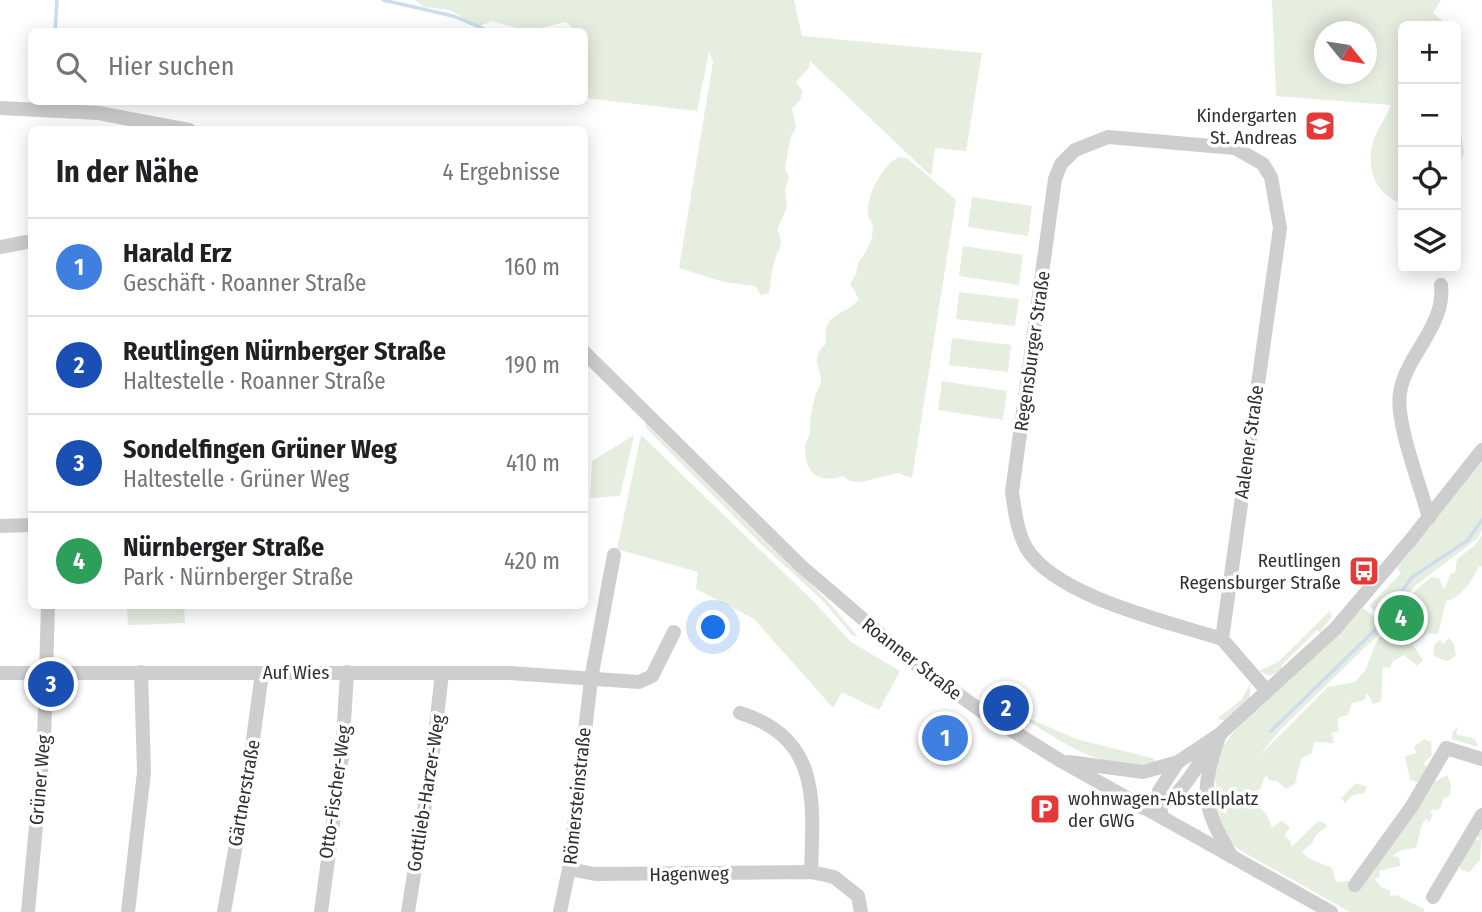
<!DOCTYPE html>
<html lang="de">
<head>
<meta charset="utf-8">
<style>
  body { margin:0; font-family:"Fira Sans Condensed",sans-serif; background:#f6f6f6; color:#202124 }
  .controls { position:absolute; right:21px; top:21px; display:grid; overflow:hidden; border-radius:10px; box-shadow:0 4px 18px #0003 }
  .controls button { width:63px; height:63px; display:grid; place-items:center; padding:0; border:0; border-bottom:2px solid #e0e0e0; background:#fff; color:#202124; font:35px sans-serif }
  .compass { position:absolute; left:1314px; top:21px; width:63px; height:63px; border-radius:50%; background:#fff; box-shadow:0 4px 18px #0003; rotate:120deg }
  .you { position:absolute; left:714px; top:628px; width:24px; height:24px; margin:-18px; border:5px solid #fff; border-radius:50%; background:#1a73e8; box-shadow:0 0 0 10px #1a73e833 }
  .badge { display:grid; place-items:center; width:46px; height:46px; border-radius:50%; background:#111827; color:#fff; font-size:23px; font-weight:700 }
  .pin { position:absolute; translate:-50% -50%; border:4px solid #fff; box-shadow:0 2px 7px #0006 }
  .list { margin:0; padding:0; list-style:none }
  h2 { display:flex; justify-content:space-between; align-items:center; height:91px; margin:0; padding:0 28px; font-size:30px }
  h2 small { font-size:23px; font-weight:400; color:#757577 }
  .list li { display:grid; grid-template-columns:46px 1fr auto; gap:21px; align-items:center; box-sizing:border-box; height:98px; padding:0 28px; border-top:2px solid #e0e0e0 }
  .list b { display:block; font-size:26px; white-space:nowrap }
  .list p { margin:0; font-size:23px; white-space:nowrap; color:#757577 }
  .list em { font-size:23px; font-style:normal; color:#757577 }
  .icon { flex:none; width:38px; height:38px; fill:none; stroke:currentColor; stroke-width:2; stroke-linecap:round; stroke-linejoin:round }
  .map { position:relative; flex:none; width:1482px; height:912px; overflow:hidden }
  .search { position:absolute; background:#fff; box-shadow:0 4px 18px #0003; left:28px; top:28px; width:560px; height:77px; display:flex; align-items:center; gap:18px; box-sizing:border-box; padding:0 24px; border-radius:10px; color:#757577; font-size:26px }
  .panel { position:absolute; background:#fff; box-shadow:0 4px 18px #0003; left:28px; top:126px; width:560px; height:483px; border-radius:10px }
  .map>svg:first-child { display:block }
  .green { fill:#e6eee0; fill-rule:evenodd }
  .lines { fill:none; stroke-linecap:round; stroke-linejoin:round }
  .stream { stroke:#ccdded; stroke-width:3.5 }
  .minor { stroke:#cecece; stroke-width:14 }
  .labels { text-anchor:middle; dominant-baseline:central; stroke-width:7; stroke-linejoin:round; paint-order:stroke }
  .poi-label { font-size:19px; fill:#313131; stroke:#fff; text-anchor:end }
  .street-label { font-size:19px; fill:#313131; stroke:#fff }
</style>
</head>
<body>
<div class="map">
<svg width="1482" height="912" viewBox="0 0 1482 912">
  <rect width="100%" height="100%" fill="#fff"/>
  <!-- green -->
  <g class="green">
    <path d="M415,0H794L802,36L982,53L966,151L935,148L931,176L810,61L809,68L796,82L802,91L801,99L792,108L796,127L790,139L785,169L789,177L785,190L787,207L777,230C786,245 777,250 774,263C771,273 771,284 769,293L761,295L755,286L724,282L679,268L713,62L709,52L697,111L585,98L584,32L546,31L573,28L566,22L528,31L492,21L477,27L450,10L424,7Z"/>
    <path d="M1272,0H1441L1433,13L1449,26H1403V203C1377,197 1367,172 1372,146C1375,132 1386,118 1391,105L1276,96ZM1324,32H1366V74H1324Z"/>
    <path d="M1456,32L1461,36L1456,102Z"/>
    <path d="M1456,103L1464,152L1456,175Z"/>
    <path d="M899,157L907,158L956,200L912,478L898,473L861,482L850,481L843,476C818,484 805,473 805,447C806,441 810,437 810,431C810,414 813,399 821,383C821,366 809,358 826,344C822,310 844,318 859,299L850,283C860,273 854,268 861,259C868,248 872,243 873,229C873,223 868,219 868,213C867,194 883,165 899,157Z"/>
    <path d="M972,197L1032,206L1028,236L968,227Z"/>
    <path d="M963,246L1023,255L1019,285L959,276Z"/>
    <path d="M959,292L1019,299L1015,326L956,319Z"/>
    <path d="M952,338L1011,345L1008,372L949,365Z"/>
    <path d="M942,381L1007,391L1003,420L938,410Z"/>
    <path d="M645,422L827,600L858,637L852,635L821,599L763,546L646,428Z"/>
    <path d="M634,435L620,496L590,498L592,461Z"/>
    <path d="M641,435L813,601L851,642L900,671L879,710L842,692L833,708L754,619L696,589L698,572L617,549Z"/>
    <path d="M1482,462V529L1478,538L1416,585L1387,621L1369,606L1401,573L1397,568Z"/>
    <path d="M1482,535V566L1478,567C1473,580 1461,598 1446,601L1438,634L1428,633L1413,645L1423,660L1417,666L1404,655L1393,661L1390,668L1383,667L1381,701L1373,704L1367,693L1364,700L1352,703L1348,715L1337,718L1339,731L1332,733L1334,743L1314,742L1312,753L1301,759L1295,784L1286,789L1277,781L1269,780L1266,774L1260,789L1253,793L1255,805L1266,813L1272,828L1282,820L1290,828L1284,836L1290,840L1292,847L1318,821L1325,823L1327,826L1316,835L1312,843L1302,851L1308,858L1332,868L1336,882L1348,881L1357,890L1423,788H1431L1434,782L1447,775L1451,784L1450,795L1444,798L1440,809L1430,811L1433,815L1428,823L1427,818L1422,824L1416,848L1401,850L1392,856L1399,857L1400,866L1379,871L1380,877L1375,879L1381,887L1390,891V896L1396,895L1424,909V912H1350L1238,849L1226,838L1211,802L1228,816L1224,807L1217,802C1218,789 1211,774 1217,759C1233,717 1326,644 1363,608L1385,625L1379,634L1282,728L1257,758L1328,687L1355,682L1365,671L1376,643L1404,601L1431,577L1439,578L1444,590L1451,573H1455L1457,559L1475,545Z"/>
    <path d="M127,606H184L185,623L128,625Z"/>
    <path d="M1330,611L1332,616L1320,632L1317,630L1281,666L1283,669L1270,676L1259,671L1278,662Z"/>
    <path d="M1448,638L1453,642L1456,655L1448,661L1433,656L1434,645L1440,640L1444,644Z"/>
    <path d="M1250,684V699L1227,721L1217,719L1242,699Z"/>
    <path d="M1024,716L1076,739L1152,758L1159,763C1100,771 1071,747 1023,718Z"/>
    <path d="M1458,727L1456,734L1475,739L1478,747L1452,739L1453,731Z"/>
    <path d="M1424,739L1431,742L1432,755L1423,764L1429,768L1426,784L1410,780L1405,756L1417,753L1414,747Z"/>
    <path d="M1356,783L1367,787L1364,793L1353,795L1345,803L1341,798Z"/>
    <path d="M1482,831L1480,860L1469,872L1460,869V863L1473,840H1479L1478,834Z"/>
  </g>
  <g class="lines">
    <!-- stream -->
    <g class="stream">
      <path d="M383,0L453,16L492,32"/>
      <path d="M55,32L57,0"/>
      <path d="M515,32L518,31"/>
      <path d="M1271,731L1376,629L1412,577L1467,541L1482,520"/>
    </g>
    <!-- minor -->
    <g class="minor">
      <path d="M0,108L98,113L189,130"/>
      <path d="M0,247L32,241"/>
      <path d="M584,352L801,566L913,662L987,715L1061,761L1331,912"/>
      <path d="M1429,518C1421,487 1395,422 1400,393C1405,356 1446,326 1441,285"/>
      <path d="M0,526L32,525"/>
      <path d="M1222,639C1169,622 1057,597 1027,549C1017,532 1015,511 1012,492L1055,179L1061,164L1075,150L1108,137L1235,148L1263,164L1271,177L1280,228L1222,639L1267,691"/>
      <path d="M0,673H509L639,682L652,676L674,632"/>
      <path d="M740,713C822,738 813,804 811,872"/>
      <path d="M1220,734C1200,792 1201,804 1232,857"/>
      <path d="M1069,762L1143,772L1178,762L1220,734L1335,629L1409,542L1482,450"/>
      <path d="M1143,808C1181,806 1192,770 1213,743"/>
      <path d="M1161,814L1159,791L1178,762"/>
      <path d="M569,869L595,874L811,872L834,877L858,896L861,912"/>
      <path d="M1355,885L1412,806L1446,748L1482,759"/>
      <path d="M1433,897L1482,815"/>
      <path d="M28,912L44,740L48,606"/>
      <path d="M128,912L144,772L141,672"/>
      <path d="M224,912L248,777L262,673"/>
      <path d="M321,912L342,757L347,672"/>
      <path d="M408,912L432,761L442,673"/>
      <path d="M560,912L569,869L591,679L614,555"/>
    </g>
  </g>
  <!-- icons -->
  <defs>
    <g id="school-square" transform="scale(1.575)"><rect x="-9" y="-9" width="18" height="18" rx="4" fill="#e53a37" stroke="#fff"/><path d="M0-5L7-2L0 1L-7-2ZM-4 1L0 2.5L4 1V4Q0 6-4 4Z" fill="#fff"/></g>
    <g id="bus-square" transform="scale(1.575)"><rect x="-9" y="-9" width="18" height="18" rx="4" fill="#e53a37" stroke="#fff"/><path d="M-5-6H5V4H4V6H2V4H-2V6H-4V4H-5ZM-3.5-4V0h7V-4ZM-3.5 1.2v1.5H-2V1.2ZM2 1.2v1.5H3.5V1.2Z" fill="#fff"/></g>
    <g id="parking-square" transform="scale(1.575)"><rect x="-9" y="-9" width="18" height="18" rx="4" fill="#e53a37" stroke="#fff"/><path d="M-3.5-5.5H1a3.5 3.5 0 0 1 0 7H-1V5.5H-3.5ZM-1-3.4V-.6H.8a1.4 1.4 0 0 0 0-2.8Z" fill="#fff"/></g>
  </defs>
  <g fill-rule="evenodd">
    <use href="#school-square" x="1320" y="126"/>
    <use href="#bus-square" x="1364" y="571"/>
    <use href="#parking-square" x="1045" y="809"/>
  </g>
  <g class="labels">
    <!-- poi labels -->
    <g class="poi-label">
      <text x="1297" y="115">Kindergarten<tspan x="1297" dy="22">St. Andreas</tspan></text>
      <text x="1341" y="560">Reutlingen<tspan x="1341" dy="22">Regensburger Straße</tspan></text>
      <text x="1068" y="798" text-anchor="start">wohnwagen-Abstellplatz<tspan x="1068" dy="22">der GWG</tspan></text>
    </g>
    <!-- street labels -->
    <g class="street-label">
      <text transform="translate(1032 351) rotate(-82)">Regensburger Straße</text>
      <text transform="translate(1249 442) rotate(-82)">Aalener Straße</text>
      <text transform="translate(912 659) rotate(38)">Roanner Straße</text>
      <text x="296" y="672">Auf Wies</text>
      <text transform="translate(40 780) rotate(-85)">Grüner Weg</text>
      <text transform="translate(335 792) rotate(-82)">Otto-Fischer-Weg</text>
      <text transform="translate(244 793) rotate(-80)">Gärtnerstraße</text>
      <text transform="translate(426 793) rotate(-81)">Gottlieb-Harzer-Weg</text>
      <text transform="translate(577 796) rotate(-84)">Römersteinstraße</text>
      <text transform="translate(689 874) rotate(-1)">Hagenweg</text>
    </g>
  </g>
</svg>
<div class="controls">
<button>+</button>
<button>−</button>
<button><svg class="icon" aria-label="locate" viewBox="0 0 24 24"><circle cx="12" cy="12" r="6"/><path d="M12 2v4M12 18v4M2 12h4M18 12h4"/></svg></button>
<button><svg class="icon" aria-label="layers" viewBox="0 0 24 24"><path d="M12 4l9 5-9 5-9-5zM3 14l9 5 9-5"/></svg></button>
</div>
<svg class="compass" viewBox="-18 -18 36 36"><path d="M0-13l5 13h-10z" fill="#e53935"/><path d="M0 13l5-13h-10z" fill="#757577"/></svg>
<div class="you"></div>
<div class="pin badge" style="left:945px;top:738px;background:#3f7fe0">1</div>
<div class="pin badge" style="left:1006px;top:708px;background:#1a4fb4">2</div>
<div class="pin badge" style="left:51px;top:684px;background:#1a4fb4">3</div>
<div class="pin badge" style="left:1401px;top:618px;background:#2e9e5b">4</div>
<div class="search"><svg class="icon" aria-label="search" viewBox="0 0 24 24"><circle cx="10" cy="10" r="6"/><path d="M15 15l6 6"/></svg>Hier suchen</div>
<section class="panel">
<h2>In der Nähe<small>4 Ergebnisse</small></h2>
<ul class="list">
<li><span class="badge" style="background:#3f7fe0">1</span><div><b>Harald Erz</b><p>Geschäft · Roanner Straße</p></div><em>160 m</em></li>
<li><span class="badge" style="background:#1a4fb4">2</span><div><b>Reutlingen Nürnberger Straße</b><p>Haltestelle · Roanner Straße</p></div><em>190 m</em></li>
<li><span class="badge" style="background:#1a4fb4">3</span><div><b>Sondelfingen Grüner Weg</b><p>Haltestelle · Grüner Weg</p></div><em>410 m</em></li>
<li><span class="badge" style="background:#2e9e5b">4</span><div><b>Nürnberger Straße</b><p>Park · Nürnberger Straße</p></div><em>420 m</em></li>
</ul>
</section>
</div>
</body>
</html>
